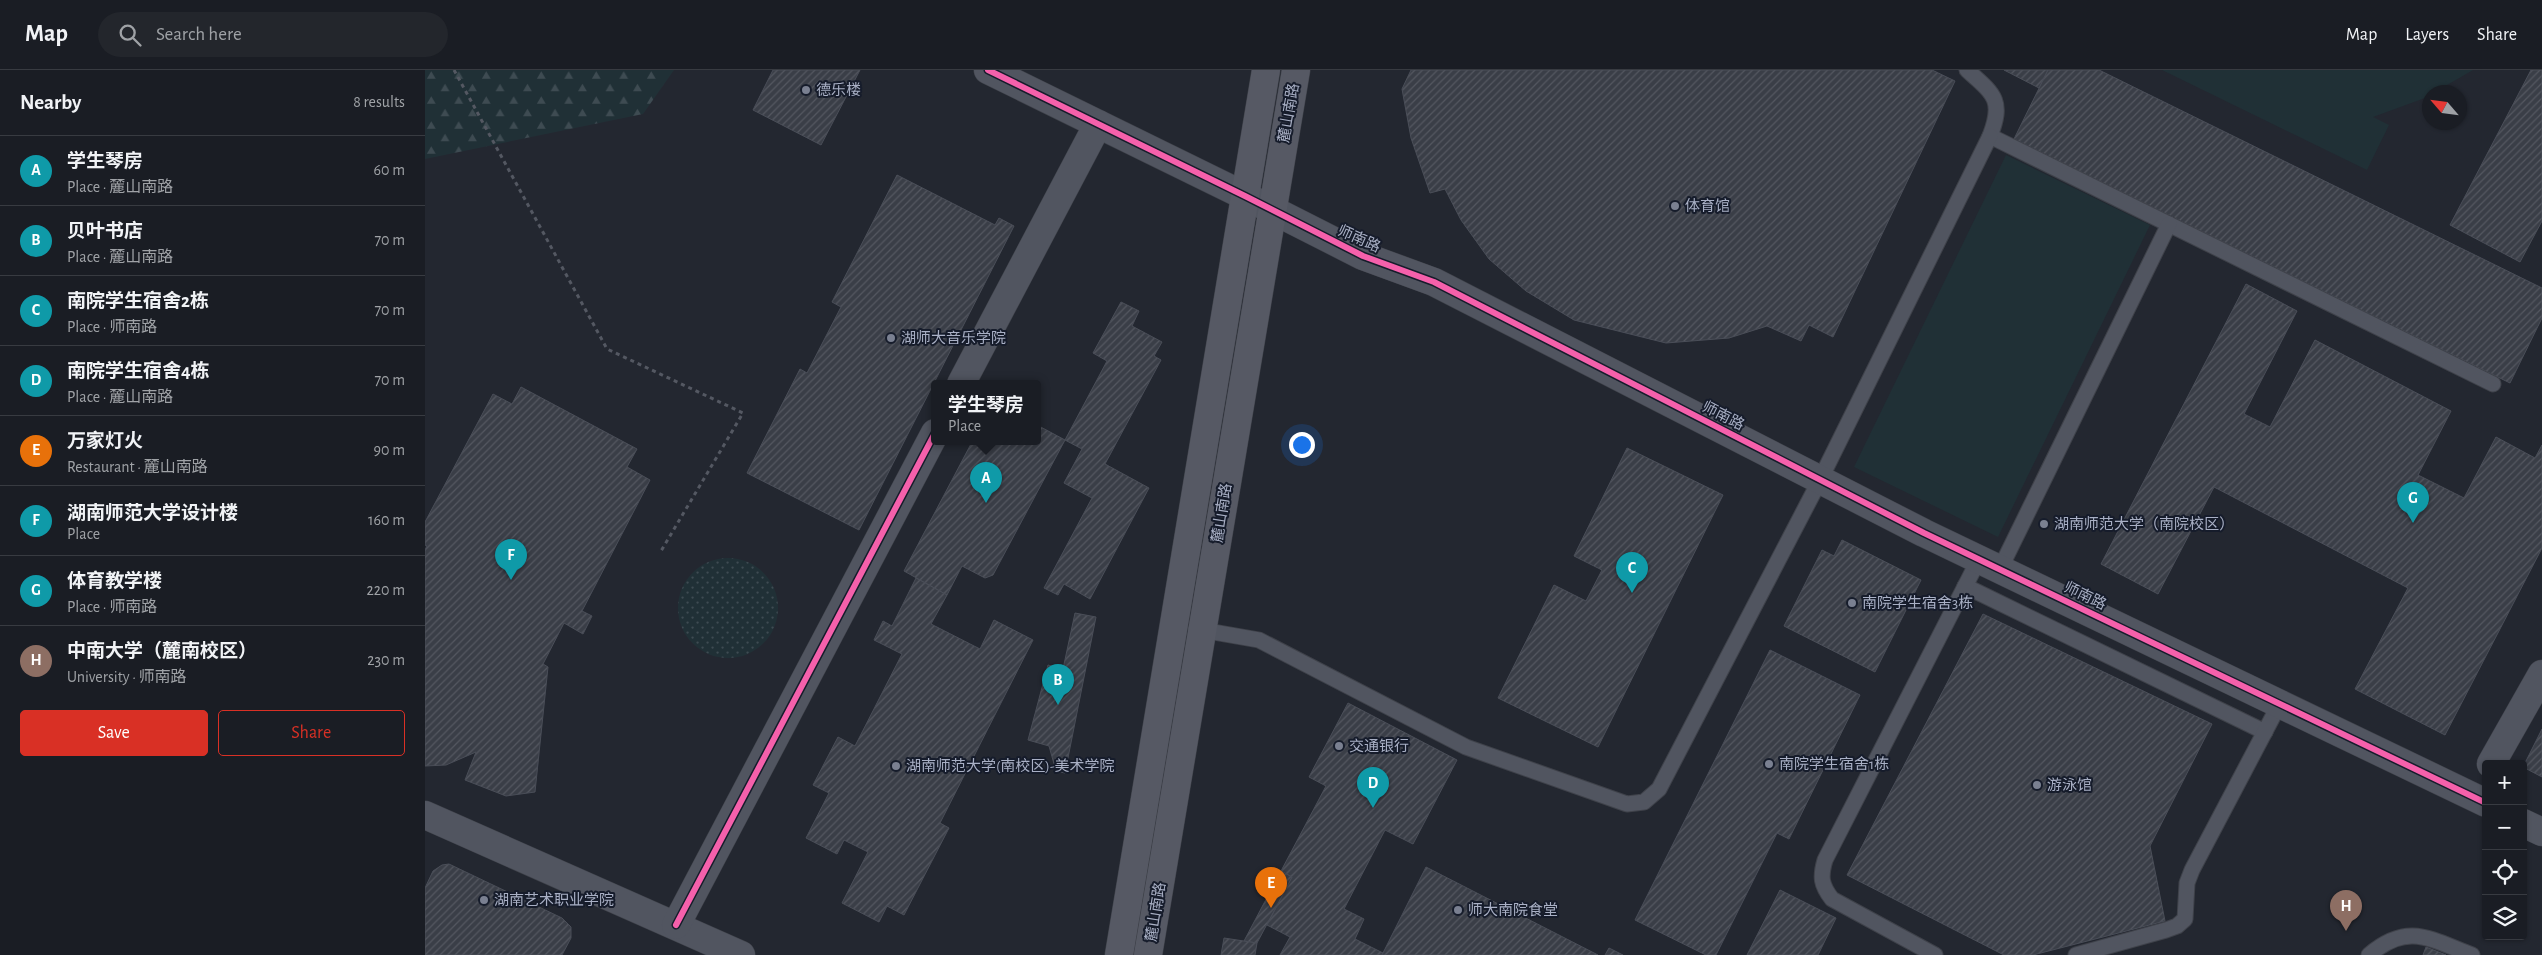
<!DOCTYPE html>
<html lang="en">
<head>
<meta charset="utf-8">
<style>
  body { margin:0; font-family:"Alegreya Sans","Noto Sans SC",sans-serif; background:#23262c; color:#f1f3f6 }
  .controls { position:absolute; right:15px; bottom:15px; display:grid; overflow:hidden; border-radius:5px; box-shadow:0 1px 4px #0004 }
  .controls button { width:45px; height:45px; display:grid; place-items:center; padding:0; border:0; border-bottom:1px solid #383b41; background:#1a1d24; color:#f1f3f6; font:25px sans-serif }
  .compass { position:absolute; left:1997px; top:15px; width:45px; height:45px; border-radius:50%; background:#1a1d24; box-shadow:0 1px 4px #0004; rotate:298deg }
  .you { position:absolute; left:876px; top:374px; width:18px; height:18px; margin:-12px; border:4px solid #fff; border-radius:50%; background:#1a73e8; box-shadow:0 0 0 8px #1a73e833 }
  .badge { display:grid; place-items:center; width:32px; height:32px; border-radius:50%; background:#d93025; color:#fff; font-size:16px; font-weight:700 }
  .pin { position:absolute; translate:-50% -41px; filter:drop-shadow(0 1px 2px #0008) }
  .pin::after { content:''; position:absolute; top:26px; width:18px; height:15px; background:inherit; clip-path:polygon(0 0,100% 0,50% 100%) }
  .popup { position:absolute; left:506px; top:310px; width:110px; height:65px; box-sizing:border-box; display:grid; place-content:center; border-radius:5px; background:#1a1d24; filter:drop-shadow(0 1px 4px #0005); font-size:16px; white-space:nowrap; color:#9fa2a6 }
  .popup b { font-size:19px; color:#f1f3f6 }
  .popup::after { content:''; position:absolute; left:50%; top:100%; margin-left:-10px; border:10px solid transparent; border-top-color:#1a1d24 }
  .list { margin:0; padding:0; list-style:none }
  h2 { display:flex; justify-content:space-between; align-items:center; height:65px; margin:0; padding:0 20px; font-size:21px }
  h2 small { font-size:16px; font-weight:400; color:#9fa2a6 }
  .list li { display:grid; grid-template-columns:32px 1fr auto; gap:15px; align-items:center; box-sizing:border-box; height:70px; padding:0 20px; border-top:1px solid #383b41 }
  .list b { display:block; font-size:19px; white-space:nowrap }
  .list p { margin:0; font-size:16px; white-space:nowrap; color:#9fa2a6 }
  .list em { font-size:16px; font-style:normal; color:#9fa2a6 }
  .actions { display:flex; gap:10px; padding:15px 20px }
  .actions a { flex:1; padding:11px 0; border:1px solid #d93025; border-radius:5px; text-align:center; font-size:18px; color:#d93025 }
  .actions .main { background:#d93025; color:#fff }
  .icon { flex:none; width:28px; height:28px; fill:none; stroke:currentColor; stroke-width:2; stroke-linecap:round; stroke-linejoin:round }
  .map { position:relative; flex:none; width:2117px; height:885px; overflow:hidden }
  header { display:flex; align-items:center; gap:30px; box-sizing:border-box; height:70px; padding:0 25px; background:#1a1d24; border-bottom:1px solid #383b41 }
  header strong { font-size:24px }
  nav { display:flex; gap:28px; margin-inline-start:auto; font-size:18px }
  .search { width:350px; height:45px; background:#23262c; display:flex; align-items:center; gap:12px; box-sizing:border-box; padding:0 18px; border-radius:28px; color:#9fa2a6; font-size:19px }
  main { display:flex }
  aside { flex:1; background:#1a1d24 }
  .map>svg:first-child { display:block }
  .grass { fill:url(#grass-dots) }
  .forest { fill:url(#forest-firs) }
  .pitch { fill:#203036 }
  .building { fill:url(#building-hatch); stroke:#4a4e58 }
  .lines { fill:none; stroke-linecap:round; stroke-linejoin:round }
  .service-casing { stroke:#3f424a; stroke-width:17 }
  .minor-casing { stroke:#3f424a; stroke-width:29 }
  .secondary-casing { stroke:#3f424a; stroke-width:29 }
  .path { stroke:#545862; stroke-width:3; stroke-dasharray:4 4; stroke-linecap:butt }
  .service { stroke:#515560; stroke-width:15 }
  .minor { stroke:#515560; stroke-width:28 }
  .secondary { stroke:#565964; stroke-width:28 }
  .cycleway-casing { stroke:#161c2b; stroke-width:9 }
  .cycleway { stroke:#f560ab; stroke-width:6 }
  .poi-dot { fill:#7a8091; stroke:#161c2b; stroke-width:2 }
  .labels { text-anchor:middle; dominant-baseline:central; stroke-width:4; stroke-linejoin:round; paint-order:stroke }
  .poi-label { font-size:15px; fill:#a9b0c5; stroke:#161c2b; text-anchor:start }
  .street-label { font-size:15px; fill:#a9b0c5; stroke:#161c2b }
</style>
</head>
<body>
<header>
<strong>Map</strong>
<div class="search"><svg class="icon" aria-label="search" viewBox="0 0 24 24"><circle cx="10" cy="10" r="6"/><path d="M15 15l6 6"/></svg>Search here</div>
<nav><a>Map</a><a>Layers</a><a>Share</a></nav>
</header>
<main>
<aside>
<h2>Nearby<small>8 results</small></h2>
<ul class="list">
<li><span class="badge" style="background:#0f9aa8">A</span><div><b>学生琴房</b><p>Place · 麓山南路</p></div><em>60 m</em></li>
<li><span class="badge" style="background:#0f9aa8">B</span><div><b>贝叶书店</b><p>Place · 麓山南路</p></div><em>70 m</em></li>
<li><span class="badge" style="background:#0f9aa8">C</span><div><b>南院学生宿舍2栋</b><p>Place · 师南路</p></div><em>70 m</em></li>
<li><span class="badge" style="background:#0f9aa8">D</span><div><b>南院学生宿舍4栋</b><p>Place · 麓山南路</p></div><em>70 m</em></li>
<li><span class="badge" style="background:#e8710a">E</span><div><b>万家灯火</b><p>Restaurant · 麓山南路</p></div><em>90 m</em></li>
<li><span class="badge" style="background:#0f9aa8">F</span><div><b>湖南师范大学设计楼</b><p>Place</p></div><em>160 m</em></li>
<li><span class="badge" style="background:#0f9aa8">G</span><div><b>体育教学楼</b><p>Place · 师南路</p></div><em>220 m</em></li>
<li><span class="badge" style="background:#8d6e63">H</span><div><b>中南大学（麓南校区）</b><p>University · 师南路</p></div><em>230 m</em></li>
</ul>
<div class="actions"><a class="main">Save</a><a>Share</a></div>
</aside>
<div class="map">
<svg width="2117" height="885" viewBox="0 0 2117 885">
  <defs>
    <pattern id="grass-dots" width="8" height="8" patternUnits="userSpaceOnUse" patternTransform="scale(1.25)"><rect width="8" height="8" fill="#203036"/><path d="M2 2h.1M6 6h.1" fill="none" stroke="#3e4b52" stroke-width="1.8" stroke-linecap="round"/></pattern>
    <pattern id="forest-firs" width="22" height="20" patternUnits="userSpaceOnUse" patternTransform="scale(1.25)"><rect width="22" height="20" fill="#203036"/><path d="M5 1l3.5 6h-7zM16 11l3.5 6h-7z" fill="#3e4b52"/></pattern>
    <pattern id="building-hatch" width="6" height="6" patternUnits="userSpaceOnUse" patternTransform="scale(1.25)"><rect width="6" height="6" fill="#3a3e47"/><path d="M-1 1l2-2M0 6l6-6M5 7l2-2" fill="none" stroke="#545760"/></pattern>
  </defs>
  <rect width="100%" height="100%" fill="#232730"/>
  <!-- grass -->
  <circle class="grass" cx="303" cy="538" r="50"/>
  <!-- forest -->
  <path class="forest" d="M0,0H249L218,44L0,89Z"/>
  <!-- pitch -->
  <g class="pitch">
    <path d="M1737,0H2048L2010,22H2004V26L2000,28L1948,47L1964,55L1942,100Z"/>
    <path d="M1581,85L1725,155L1573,467L1429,397Z"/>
  </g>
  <!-- building -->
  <g class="building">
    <path d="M348,0H435L396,75L328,40Z"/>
    <path d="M986,0H1507L1530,11L1408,267L1384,255L1376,271L1342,256L1304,268L1241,273L1149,250L1101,221L1064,189L1036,150L1020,119L1005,123L986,68L977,19Z"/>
    <path d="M1579,0H1623L1614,18Z"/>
    <path d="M1623,0H1674L2117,218V248L2085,313L1589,69Z"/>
    <path d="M2106,0H2117V151L2095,192L2025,155Z"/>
    <path d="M472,105L570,155L574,148L589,156L434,460L322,403L375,299L382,303L416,237L407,232Z"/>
    <path d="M1821,214L1872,241L1819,344L1845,357L1890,270L2026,341L1993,405L2039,428L2071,367L2110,388L2117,375V478L2020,665L1930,619L1983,518L1789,417L1733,524L1676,494Z"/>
    <path d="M696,232L714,241L707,256L737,272L729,286L736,290L680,394L724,418L665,529L639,514L633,525L619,518L667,428L639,413L657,379L640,370L682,291L668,283Z"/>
    <path d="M96,317L212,379L202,397L225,410L157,541L167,546L158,564L139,553L118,594L123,597L110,722L81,726L40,710L51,682L21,695L0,696V480L2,476L0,475V452L68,324L87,334Z"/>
    <path d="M612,355L640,370L568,505L560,508L537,496L522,525L479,501L547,372H612Z"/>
    <path d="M1202,378L1298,425L1173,677L1073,628L1129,515L1161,531L1177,500L1149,486Z"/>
    <path d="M1417,470L1496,510L1450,602L1359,556L1397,480L1409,486Z"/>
    <path d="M491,508L522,525L506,554L555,579L569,550L608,570L515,753L524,758L479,845L462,836L454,852L417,833L443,782L419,770L412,784L381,768L404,723L388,715L413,667L430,676L477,584L449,570L458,551L467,556Z"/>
    <path d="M650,543L671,547L640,703L631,701L624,676L603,670L623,595L638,599Z"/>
    <path d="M1558,544L1787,654L1725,776L1740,851L1608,885H1579L1422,805Z"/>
    <path d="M1345,580L1435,625L1364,769L1352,763L1291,885H1281L1210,850Z"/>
    <path d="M923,633L1032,690L988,774L960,760L919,839L939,849L930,869L958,883L957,885H855L865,867L842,855L867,807L856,801L901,716L884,707Z"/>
    <path d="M2117,659V707L2098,697Z"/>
    <path d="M24,794L137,848L146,857V868L137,885H0V818L8,801L17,795Z"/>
    <path d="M1001,797L1173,885H957Z"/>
    <path d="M856,801L867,807L832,873L819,871Z"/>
    <path d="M1355,820L1411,848L1393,885H1322Z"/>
    <path d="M799,868L832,873L830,885H796Z"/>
    <path d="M2001,877L2021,885H1998Z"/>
    <path d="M1184,878L1198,885H1180Z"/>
  </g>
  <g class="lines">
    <!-- service casing -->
    <g class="service-casing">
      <g id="service">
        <path d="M1542,0C1569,24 1579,30 1565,66L2068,314"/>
        <path d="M1575,499L1744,154"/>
        <path d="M1540,516L1840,662"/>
        <path d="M771,559L834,570L1041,677L1202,734L1219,732L1234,719L1395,410L1565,66"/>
        <path d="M1510,885L1407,829C1396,815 1395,807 1400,790L1554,489"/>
        <path d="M1651,885L1741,860L1752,856L1760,849L1762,813L1767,800L1855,633"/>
        <path d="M1944,885C1983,852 2005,869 2047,885"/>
      </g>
    </g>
    <!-- minor casing -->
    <g class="minor-casing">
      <g id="minor">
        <path d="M563,0L820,126L938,186L1009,212L1499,463L2061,733"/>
        <path d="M536,314L673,54"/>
        <path d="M2066,694L2117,604"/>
        <path d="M0,745L316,885"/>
        <path d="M2098,753L2117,762"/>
        <path d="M251,855L510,363"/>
      </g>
    </g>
    <!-- secondary casing -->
    <g class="secondary-casing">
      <g id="secondary">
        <path d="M694,885L841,0"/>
        <path d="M723,885L871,0"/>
      </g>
    </g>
    <!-- path -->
    <path class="path" d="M29,0L182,279L318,343L236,481"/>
    <!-- service -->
    <use href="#service" class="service"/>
    <!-- minor -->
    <use href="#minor" class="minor"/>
    <!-- secondary -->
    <use href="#secondary" class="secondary"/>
    <!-- cycleway casing -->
    <g class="cycleway-casing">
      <g id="cycleway">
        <path d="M563,0L820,126L938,186L1009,212L1499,463L2061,733"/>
        <path d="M251,855L510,363"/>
      </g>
    </g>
    <!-- cycleway -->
    <use href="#cycleway" class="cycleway"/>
  </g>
  <!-- markers -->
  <g class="poi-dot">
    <circle cx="381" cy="20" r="5"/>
    <circle cx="1250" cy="136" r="5"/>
    <circle cx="466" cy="268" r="5"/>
    <circle cx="1619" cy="454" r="5"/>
    <circle cx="1427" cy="533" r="5"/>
    <circle cx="914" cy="676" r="5"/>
    <circle cx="1344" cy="694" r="5"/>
    <circle cx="471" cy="696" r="5"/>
    <circle cx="1612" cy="715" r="5"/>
    <circle cx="59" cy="830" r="5"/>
    <circle cx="1033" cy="840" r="5"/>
  </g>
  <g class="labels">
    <!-- poi labels -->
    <g class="poi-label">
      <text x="391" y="20">德乐楼</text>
      <text x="1260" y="136">体育馆</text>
      <text x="476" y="268">湖师大音乐学院</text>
      <text x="1629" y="454">湖南师范大学（南院校区）</text>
      <text x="1437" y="533">南院学生宿舍3栋</text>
      <text x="924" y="676">交通银行</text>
      <text x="1354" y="694">南院学生宿舍1栋</text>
      <text x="481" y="696">湖南师范大学(南校区)-美术学院</text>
      <text x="1622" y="715">游泳馆</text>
      <text x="69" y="830">湖南艺术职业学院</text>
      <text x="1043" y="840">师大南院食堂</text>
    </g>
    <!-- street labels -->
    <g class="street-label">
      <text transform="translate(864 43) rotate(-80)">麓山南路</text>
      <text transform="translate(934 169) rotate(24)">师南路</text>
      <text transform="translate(1298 346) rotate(27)">师南路</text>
      <text transform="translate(797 443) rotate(-81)">麓山南路</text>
      <text transform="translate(1660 526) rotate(26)">师南路</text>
      <text transform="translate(731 842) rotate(-81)">麓山南路</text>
    </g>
  </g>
</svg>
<div class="controls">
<button>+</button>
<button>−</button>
<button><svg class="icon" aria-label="locate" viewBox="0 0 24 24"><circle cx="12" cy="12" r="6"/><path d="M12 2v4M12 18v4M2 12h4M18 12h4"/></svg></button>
<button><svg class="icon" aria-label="layers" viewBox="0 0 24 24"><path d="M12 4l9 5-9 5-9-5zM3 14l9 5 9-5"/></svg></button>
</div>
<svg class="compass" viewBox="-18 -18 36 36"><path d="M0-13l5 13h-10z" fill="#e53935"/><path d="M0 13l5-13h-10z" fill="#9fa2a6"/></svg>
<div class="you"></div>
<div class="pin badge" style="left:561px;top:433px;background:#0f9aa8">A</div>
<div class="popup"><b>学生琴房</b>Place</div>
<div class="pin badge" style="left:633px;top:635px;background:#0f9aa8">B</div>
<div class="pin badge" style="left:1207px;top:523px;background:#0f9aa8">C</div>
<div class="pin badge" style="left:948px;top:738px;background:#0f9aa8">D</div>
<div class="pin badge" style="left:846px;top:838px;background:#e8710a">E</div>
<div class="pin badge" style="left:86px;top:510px;background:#0f9aa8">F</div>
<div class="pin badge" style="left:1988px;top:453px;background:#0f9aa8">G</div>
<div class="pin badge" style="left:1921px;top:861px;background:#8d6e63">H</div>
</div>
</main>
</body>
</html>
